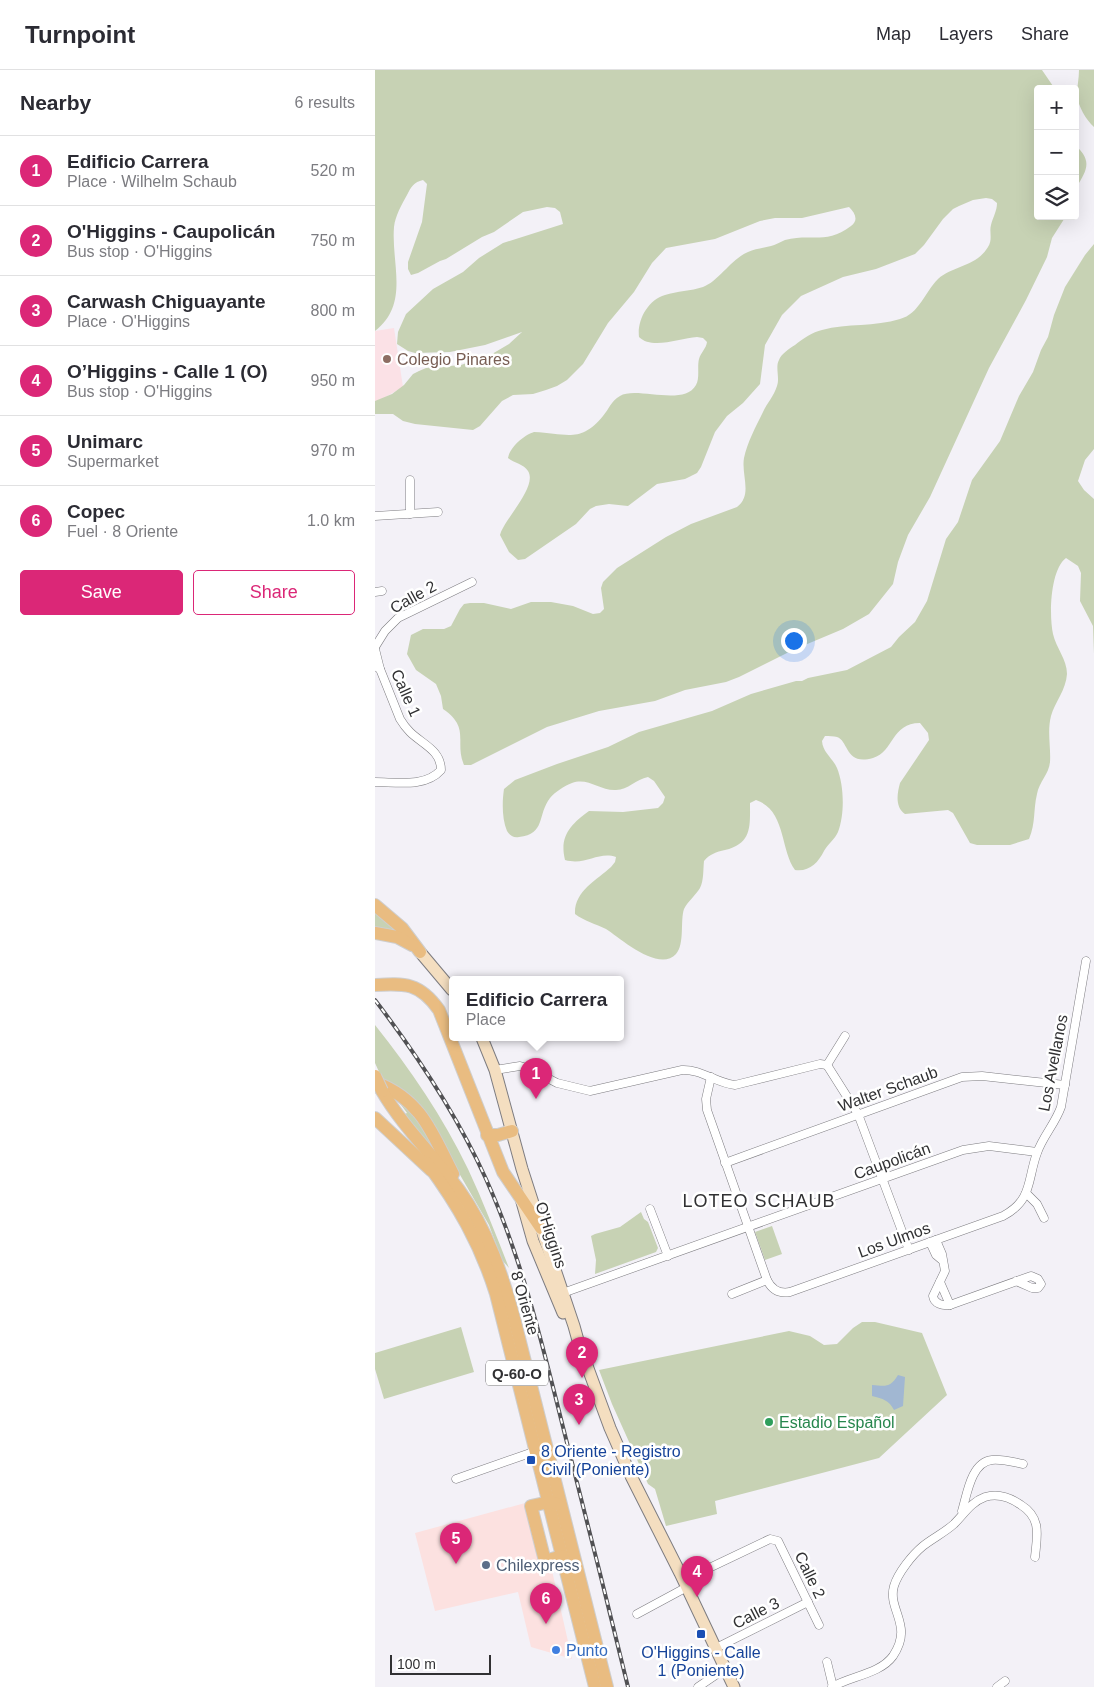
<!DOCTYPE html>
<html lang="en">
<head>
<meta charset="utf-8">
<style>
  body { margin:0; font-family:Helvetica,sans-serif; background:#f7f7f7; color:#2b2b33 }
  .controls { position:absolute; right:15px; top:15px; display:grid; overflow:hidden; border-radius:5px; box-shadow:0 5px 20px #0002 }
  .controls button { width:45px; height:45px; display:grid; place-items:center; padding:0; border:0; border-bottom:1px solid #e1e1e2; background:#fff; color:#2b2b33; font:25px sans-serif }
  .scale { position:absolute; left:15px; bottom:12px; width:101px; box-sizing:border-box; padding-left:5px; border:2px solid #313133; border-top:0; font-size:14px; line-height:18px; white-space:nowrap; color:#313133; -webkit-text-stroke:4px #fff; paint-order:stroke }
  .you { position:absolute; left:418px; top:570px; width:18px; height:18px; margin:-12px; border:4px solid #fff; border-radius:50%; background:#1a73e8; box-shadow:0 0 0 8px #1a73e833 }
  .badge { display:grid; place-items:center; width:32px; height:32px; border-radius:50%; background:#db2777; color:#fff; font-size:16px; font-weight:700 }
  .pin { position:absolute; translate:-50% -41px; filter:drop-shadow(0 1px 2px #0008) }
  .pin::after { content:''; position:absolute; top:26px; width:18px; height:15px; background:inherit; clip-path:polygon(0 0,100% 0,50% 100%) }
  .popup { position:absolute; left:74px; top:906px; width:175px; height:65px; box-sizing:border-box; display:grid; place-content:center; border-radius:5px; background:#fff; filter:drop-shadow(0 1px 4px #0005); font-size:16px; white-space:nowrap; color:#7c7c81 }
  .popup b { font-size:19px; color:#2b2b33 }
  .popup::after { content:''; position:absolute; left:50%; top:100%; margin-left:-10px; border:10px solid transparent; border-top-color:#fff }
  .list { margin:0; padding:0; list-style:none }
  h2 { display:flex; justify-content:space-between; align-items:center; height:65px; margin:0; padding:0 20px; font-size:21px }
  h2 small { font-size:16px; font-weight:400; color:#7c7c81 }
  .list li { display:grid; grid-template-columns:32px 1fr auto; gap:15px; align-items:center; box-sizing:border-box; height:70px; padding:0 20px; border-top:1px solid #e1e1e2 }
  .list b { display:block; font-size:19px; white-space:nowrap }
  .list p { margin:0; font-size:16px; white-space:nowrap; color:#7c7c81 }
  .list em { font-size:16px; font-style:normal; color:#7c7c81 }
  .actions { display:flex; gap:10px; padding:15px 20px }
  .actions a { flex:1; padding:11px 0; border:1px solid #db2777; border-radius:5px; text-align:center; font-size:18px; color:#db2777 }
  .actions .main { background:#db2777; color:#fff }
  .icon { flex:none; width:28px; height:28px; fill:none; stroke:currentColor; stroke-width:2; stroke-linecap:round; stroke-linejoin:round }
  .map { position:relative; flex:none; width:719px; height:1617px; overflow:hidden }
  header { display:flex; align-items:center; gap:30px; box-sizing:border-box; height:70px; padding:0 25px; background:#fff; border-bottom:1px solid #e1e1e2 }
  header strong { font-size:24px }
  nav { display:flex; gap:28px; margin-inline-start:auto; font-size:18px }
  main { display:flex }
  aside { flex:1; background:#fff }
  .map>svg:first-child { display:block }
  .commercial { fill:#fce1e0 }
  .education { fill:#fbe1e6 }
  .green { fill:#c7d2b4 }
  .water { fill:#a1b7d2 }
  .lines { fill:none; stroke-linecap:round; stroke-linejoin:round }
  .street-casing { stroke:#7d7c80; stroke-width:9 }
  .secondary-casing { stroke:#7d7c80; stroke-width:13 }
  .primary-casing { stroke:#cecece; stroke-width:14 }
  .street { stroke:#fff; stroke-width:8 }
  .secondary { stroke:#f4dec0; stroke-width:11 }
  .primary { stroke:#e9bc81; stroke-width:12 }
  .rail-casing { stroke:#515154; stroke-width:4 }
  .rail { stroke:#fff; stroke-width:2; stroke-dasharray:5.5; stroke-linecap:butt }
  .primary-bridge-casing { stroke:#cecece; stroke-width:14; stroke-linecap:butt }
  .primary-bridge { stroke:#e9bc81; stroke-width:12 }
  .education-dot { fill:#8d6e63; stroke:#fff; stroke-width:2 }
  .leisure-dot { fill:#2e9e5b; stroke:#fff; stroke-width:2 }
  .transit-dot { fill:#1a4fb4; stroke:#fff; stroke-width:2 }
  .service-dot { fill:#5c6f8a; stroke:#fff; stroke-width:2 }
  .shop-dot { fill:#3f7fe0; stroke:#fff; stroke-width:2 }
  .labels { text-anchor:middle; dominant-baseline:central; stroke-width:5; stroke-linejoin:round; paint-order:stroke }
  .shield { fill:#fff; stroke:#6f6f70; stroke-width:1 }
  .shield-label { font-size:15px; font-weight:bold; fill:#313133 }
  .education-label { font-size:16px; fill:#785e54; stroke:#fff; text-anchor:start }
  .street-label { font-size:16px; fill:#313133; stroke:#fff }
  .leisure-label { font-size:16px; fill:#27864d; stroke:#fff; text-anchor:start }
  .transit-label { font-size:16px; fill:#164399; stroke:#fff; text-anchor:start }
  .service-label { font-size:16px; fill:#4e5e75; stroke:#fff; text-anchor:start }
  .shop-label { font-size:16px; fill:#366cbe; stroke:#fff; text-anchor:start }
  .neighbourhood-label { font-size:18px; letter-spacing:1px; fill:#313133; stroke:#fff }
</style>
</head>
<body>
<header>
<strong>Turnpoint</strong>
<nav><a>Map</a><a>Layers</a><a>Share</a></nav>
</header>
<main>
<aside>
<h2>Nearby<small>6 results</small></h2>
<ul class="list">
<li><span class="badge">1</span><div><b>Edificio Carrera</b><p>Place · Wilhelm Schaub</p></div><em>520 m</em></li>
<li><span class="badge">2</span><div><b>O'Higgins - Caupolicán</b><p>Bus stop · O'Higgins</p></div><em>750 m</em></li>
<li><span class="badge">3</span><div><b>Carwash Chiguayante</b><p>Place · O'Higgins</p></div><em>800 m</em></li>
<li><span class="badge">4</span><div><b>O’Higgins - Calle 1 (O)</b><p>Bus stop · O'Higgins</p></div><em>950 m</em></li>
<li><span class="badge">5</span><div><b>Unimarc</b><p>Supermarket</p></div><em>970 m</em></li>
<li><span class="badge">6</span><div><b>Copec</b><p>Fuel · 8 Oriente</p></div><em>1.0 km</em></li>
</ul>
<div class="actions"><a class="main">Save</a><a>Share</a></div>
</aside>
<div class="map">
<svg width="719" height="1617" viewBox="0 0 719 1617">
  <rect width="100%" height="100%" fill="#f3f1f7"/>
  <!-- commercial -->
  <path class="commercial" d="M161,1430L197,1589L156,1577L143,1522L60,1541L40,1463Z"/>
  <!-- education -->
  <path class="education" d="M19,258L28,317L0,333V261Z"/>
  <!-- green -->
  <g class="green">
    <path d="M0,0H667L680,19H663V146H691L677,168L672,187L651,230L614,298L555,427L533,465L523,492L518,514L494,544L468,559L418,580L364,607L351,612L310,620L280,631L224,641L172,657L96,695H89C79,672 96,658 68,639L66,626L61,614L41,600L32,584L36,565L48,559H69L76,556L85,539L89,534L95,533H109L136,539L156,532H176L198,536L218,544L225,543L229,539L226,518L228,512L242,498L291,467L316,454L362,437C378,425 366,405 369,388C372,373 381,356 388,342C392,333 399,326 402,316C405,308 400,297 404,290C406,284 415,278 420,275C427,269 438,262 447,260C472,253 500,257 525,249C544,244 550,222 563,209C579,195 601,197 613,177C618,169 614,162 616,155C618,147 622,141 622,133L617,129L611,128L598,130L584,136L578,139L568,149L549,175L540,184L501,199L468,207L426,226L407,245L390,275L385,314L368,333L352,346L340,362L326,397L322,403L310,409L282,414L253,436L234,434L221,436L215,439L201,454L150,489L143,490L134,482L125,465C129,449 163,417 153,401C149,394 139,393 133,388C135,377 149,365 159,362C191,363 205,374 228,346C234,339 236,331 245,326C261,316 309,337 321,315C325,308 322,297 324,289C326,282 331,279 332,272L328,268L322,267C305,268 277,280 264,267C262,250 273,230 290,225C302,221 316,221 328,217C344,211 356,189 373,182C380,179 388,178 396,176C400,175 405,172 410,170C436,163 451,175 476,156C484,150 480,143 474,137L427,148H400L385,151L340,169L291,178L277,193L259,222L233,253L208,294L192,310L182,316L171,320L158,324L138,325L127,331L105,356L98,360L40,354L28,351L18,344H0V331L17,324L29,315L38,304L44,301L51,298L86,295L117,284L134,274L147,262L110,275L75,282L40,283L33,281L22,274L23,262L31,244L58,219L88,202L104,188L128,173L188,154L185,142L180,138L172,137L148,142L119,162L107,167L71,189L65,191L43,203L36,205L33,199V192L47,152L52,114L48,110C39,112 36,117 32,125C27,134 20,146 19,157C16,194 35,234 0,261Z"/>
    <path d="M704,0H719V57C711,50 703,36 702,25C702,17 704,8 704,0Z"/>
    <path d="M700,75C719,92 711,101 700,120Z"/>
    <path d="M719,174V379L710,390L703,411L709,420L719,429V584L718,556L705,531L706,503L703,496L691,488C675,500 674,546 678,564C681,578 692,589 692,604C691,620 680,632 676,646C672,661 676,677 675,692C674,704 664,712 662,724C658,741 661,752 654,769L635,775H602L595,773L578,743L573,740L530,744C520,737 522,724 525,713L554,670L553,663L545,653C516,653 519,682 498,688C470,696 474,671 462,667C459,666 454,666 450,666L447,671C448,683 457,687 462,698C469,715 470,744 463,762C460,769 453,774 449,781C443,793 434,802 420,800C405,779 411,740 381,730L375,733C375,757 377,773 350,780C341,782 335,784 329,791C328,800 329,810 325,818C321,825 313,831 309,839C305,851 310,874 301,884C284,903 245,868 231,859C221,854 209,851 200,844C199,821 222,810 236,797L240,792L241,787C223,781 211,796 190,790C184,766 196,754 214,741L248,742L283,738L288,733L290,727L279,711L273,707C261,709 253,720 241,720C225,721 213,707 197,713C189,716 180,722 175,728C162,745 171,764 144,767C139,768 135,766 132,761C127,749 127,732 129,719L140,710L182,694L233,677L264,662L337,641L376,624L421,611H427L433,608L472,600L516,577L524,567L540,552L552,531L571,469L583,452L597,410L625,371L644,326L658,302L666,280L673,267L679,245L690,217L710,185Z"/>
    <path d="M0,840L29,866L0,860Z"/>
    <path d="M0,955C36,1000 68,1047 93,1099C108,1131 121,1165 134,1198L127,1190L114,1155L77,1091L5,1004L0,993Z"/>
    <path d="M21,1028L49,1055L66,1090L27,1045L32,1043Z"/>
    <path d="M266,1142L269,1149L273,1152L283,1178L281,1182L220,1204L221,1190L216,1166L220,1164L245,1157Z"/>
    <path d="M397,1156L407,1184L390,1190L380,1162Z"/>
    <path d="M487,1252H500L547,1263L572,1325L504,1388L340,1431L342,1444L291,1456L280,1419L273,1414L237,1334L224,1300L414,1261L435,1266L449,1275L462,1274L478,1258Z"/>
    <path d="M86,1257L99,1302L9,1329L0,1299V1283Z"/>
  </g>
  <!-- water -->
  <path class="water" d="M523,1305L530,1307L528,1336L519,1340C514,1330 508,1329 497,1326V1315C511,1316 515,1318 523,1305Z"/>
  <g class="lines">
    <!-- street casing -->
    <g class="street-casing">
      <g id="street">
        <path d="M35,444V410"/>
        <path d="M0,446L63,442"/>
        <path d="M0,522L7,521"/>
        <path d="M0,577L10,561L23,548L97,512"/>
        <path d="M0,579L5,599"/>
        <path d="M0,596L5,599L25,649C28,654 31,658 35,662C47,674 66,680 66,700C50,718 21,712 0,712"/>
        <path d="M452,995L483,1044L534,1180"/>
        <path d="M452,995L470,966"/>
        <path d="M120,1000L145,996L155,999L182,1013L215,1021L307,1000C326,999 341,1013 360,1015L445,994L452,995"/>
        <path d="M336,1007L331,1029L332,1040L392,1210C397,1220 405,1224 415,1222L628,1146C658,1130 652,1110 662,1083C668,1066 680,1054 686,1037L711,891"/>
        <path d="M350,1093L587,1007L607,1006L690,1015"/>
        <path d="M651,1123L662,1134L669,1148"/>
        <path d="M275,1139L293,1186"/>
        <path d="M561,1170L567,1184L570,1201L558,1226C559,1234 568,1236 575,1235L656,1206L663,1209L666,1214L663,1218H657L641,1211"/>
        <path d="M555,1172L561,1185L567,1190"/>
        <path d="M565,1212L575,1235"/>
        <path d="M185,1224L588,1080L614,1076L662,1082"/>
        <path d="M357,1224L392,1210"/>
        <path d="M81,1409L161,1381"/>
        <path d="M587,1441C592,1425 596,1392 617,1390C627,1389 638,1392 648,1394"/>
        <path d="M309,1510L395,1469L403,1471L444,1555"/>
        <path d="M262,1544L312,1517"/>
        <path d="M341,1578L433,1532"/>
        <path d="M452,1592L458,1617"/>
        <path d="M323,1617L351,1598"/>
        <path d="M457,1617C476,1606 505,1604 518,1586C539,1555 512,1540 519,1516C523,1503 537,1485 548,1476C558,1468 569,1463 579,1454C589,1444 596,1432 610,1427C623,1423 636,1428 646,1435C667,1448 662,1466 660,1487"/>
        <path d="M622,1617L630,1611"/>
      </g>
    </g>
    <!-- secondary casing -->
    <g class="secondary-casing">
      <g id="secondary">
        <path d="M45,882L77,920"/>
        <path d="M107,968L120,1000L147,1099L166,1158L199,1256L204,1274L235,1358L256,1406L305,1503L359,1617"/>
        <path d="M147,1132L158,1171L188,1243"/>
      </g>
    </g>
    <!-- primary casing -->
    <g class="primary-casing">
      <g id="primary">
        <path d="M0,835L27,858L45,882"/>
        <path d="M0,863L22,867L37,875"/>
        <path d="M0,915C30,913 45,913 64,940L128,1102L166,1158"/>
        <path d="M2,1013C47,1030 58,1065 78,1104"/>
        <path d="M7,1021C28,1057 59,1086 84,1120C112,1159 128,1206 140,1252L232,1617"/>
        <path d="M0,1048L56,1100"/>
        <path d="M112,1065H123L137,1061"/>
        <path d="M52,1093C83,1135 105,1173 121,1224L220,1617"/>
        <path d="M182,1434L174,1432L156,1436L170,1491L187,1486"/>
      </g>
    </g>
    <!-- street -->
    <use href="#street" class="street"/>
    <!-- secondary -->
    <use href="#secondary" class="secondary"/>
    <!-- primary -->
    <use href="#primary" class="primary"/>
    <!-- rail casing -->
    <g class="rail-casing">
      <path id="rail" d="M0,930C42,985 82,1045 111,1109C147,1189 167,1273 188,1357C210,1444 232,1530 253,1617"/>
    </g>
    <!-- rail -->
    <use href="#rail" class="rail"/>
    <!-- primary-bridge casing -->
    <g class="primary-bridge-casing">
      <path id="primary-bridge" d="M0,1006L7,1021"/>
    </g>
    <!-- primary-bridge -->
    <use href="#primary-bridge" class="primary-bridge"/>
  </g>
  <!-- markers -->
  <circle class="education-dot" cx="12" cy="289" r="5"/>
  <circle class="leisure-dot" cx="394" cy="1352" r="5"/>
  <g class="transit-dot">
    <rect x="151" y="1385" width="10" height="10" rx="2.5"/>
    <rect x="321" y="1559" width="10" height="10" rx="2.5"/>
  </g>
  <circle class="service-dot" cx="111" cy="1495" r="5"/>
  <circle class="shop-dot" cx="181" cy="1580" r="5"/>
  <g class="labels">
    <!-- shield labels -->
    <rect class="shield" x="111" y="1290.5" width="62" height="25" rx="4"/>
    <g class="shield-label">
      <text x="142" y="1303">Q-60-O</text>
    </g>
    <!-- education labels -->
    <g class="education-label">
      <text x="22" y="289">Colegio Pinares</text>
    </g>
    <!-- street labels -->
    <g class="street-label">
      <text transform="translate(38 527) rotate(-29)">Calle 2</text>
      <text transform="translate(31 623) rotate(66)">Calle 1</text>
      <text transform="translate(678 993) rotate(-79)">Los Avellanos</text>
      <text transform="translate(513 1019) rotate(-20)">Walter Schaub</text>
      <text transform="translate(517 1091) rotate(-20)">Caupolicán</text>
      <text transform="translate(176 1165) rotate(72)">O'Higgins</text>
      <text transform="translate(519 1170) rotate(-20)">Los Ulmos</text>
      <text transform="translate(150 1233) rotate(74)">8 Oriente</text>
      <text transform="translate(435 1505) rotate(64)">Calle 2</text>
      <text transform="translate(381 1543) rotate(-27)">Calle 3</text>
    </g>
    <!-- leisure labels -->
    <g class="leisure-label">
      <text x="404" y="1352">Estadio Español</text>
    </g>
    <!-- transit labels -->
    <g class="transit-label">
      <text x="166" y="1381">8 Oriente - Registro<tspan x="166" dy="18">Civil (Poniente)</tspan></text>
      <text x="326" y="1582" text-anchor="middle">O'Higgins - Calle<tspan x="326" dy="18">1 (Poniente)</tspan></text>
    </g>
    <!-- service labels -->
    <g class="service-label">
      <text x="121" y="1495">Chilexpress</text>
    </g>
    <!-- shop labels -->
    <g class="shop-label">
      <text x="191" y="1580">Punto</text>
    </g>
    <!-- neighbourhood labels -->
    <g class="neighbourhood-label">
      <text x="384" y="1131">LOTEO SCHAUB</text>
    </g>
  </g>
</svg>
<div class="controls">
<button>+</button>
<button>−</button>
<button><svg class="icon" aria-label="layers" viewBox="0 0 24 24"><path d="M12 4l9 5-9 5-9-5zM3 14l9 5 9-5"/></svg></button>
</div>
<div class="scale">100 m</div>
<div class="you"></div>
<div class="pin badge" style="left:161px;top:1029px">1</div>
<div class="popup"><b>Edificio Carrera</b>Place</div>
<div class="pin badge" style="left:207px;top:1308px">2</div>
<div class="pin badge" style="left:204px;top:1355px">3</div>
<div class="pin badge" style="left:322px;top:1527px">4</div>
<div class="pin badge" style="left:81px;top:1494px">5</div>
<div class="pin badge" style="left:171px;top:1554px">6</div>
</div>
</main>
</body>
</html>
